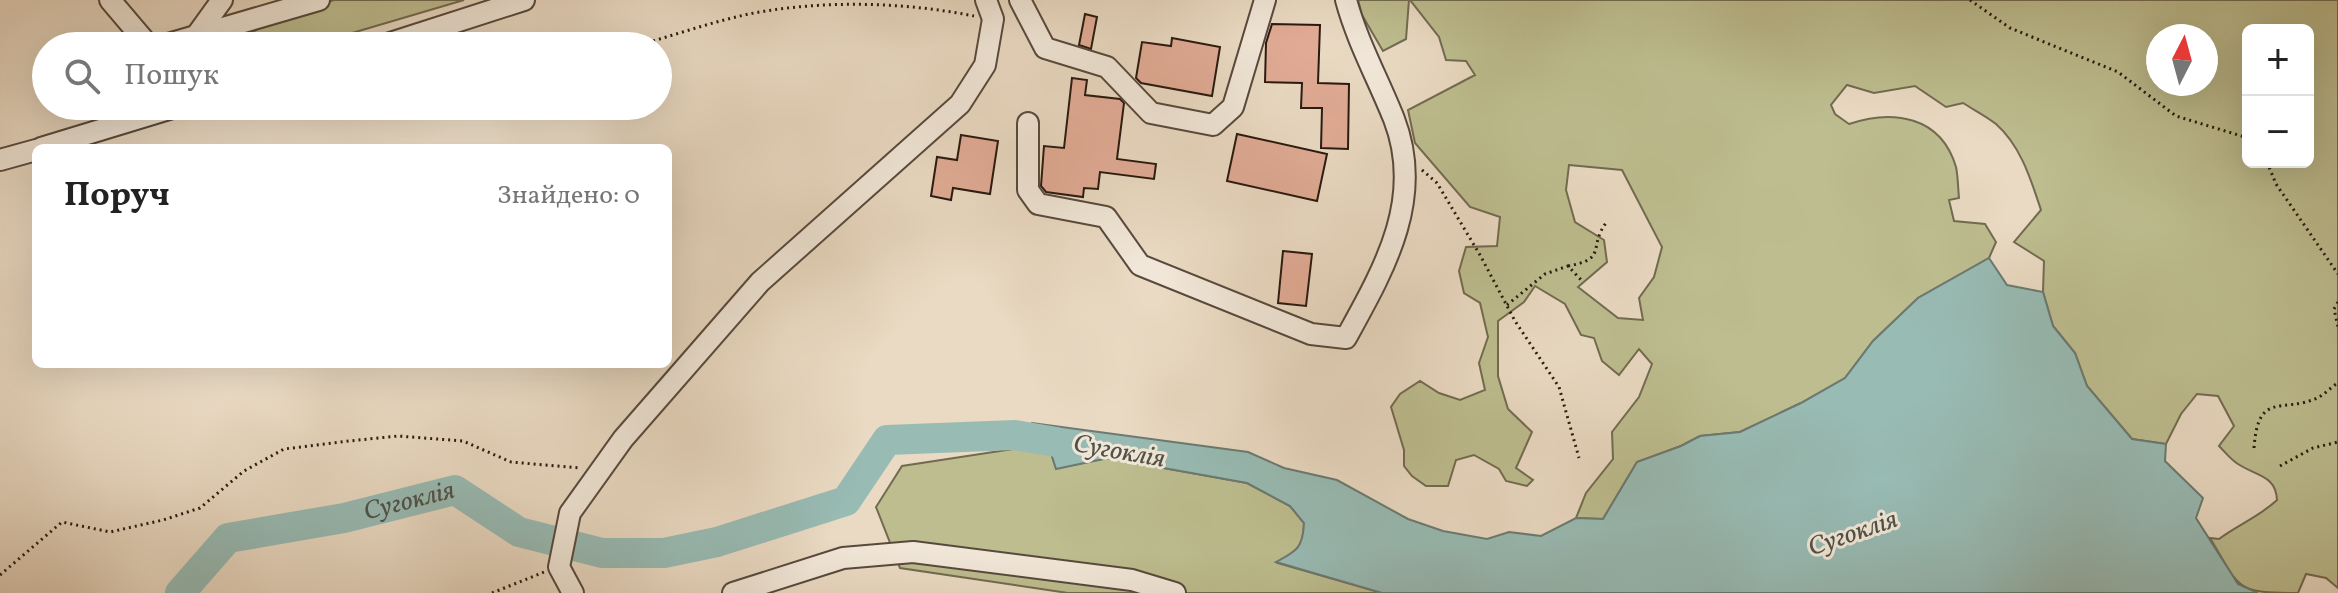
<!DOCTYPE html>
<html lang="uk">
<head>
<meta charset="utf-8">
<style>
  body { margin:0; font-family:Vollkorn,serif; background:#f2f2f2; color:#222 }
  .controls { position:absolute; right:24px; top:24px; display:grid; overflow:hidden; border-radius:12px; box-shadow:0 8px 32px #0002 }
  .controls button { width:72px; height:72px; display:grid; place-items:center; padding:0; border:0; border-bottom:2px solid #e0e0e0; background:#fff; color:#222; font:40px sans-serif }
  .compass { position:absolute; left:2146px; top:24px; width:72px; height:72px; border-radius:50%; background:#fff; box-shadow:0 8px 32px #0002; rotate:6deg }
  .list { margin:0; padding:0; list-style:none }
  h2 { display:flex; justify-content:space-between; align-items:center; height:104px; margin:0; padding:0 32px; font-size:34px }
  h2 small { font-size:26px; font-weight:400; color:#767676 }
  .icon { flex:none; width:44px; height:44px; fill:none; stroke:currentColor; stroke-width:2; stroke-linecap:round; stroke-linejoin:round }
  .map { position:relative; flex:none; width:2338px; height:593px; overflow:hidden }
  .search { position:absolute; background:#fff; box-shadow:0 8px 32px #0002; left:32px; top:32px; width:640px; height:88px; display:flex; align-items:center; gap:20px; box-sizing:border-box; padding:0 28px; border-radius:44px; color:#767676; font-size:30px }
  .panel { position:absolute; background:#fff; box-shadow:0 8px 32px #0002; left:32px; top:144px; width:640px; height:224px; border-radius:12px }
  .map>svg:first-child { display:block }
  .green { fill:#bdbd8f; stroke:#726b50; stroke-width:2; fill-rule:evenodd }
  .water { fill:#98bbb4; stroke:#6b7a72; stroke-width:2 }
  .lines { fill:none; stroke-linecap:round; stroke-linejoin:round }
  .river { stroke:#98bbb4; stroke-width:30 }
  .building { fill:#e1ab95; stroke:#281910; stroke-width:2 }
  .minor-casing { stroke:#58493d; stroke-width:24 }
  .path { stroke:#281910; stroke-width:3; stroke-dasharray:2 4; stroke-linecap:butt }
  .minor { stroke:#f1e7d8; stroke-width:20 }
  .labels { text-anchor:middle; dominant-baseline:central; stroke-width:6; stroke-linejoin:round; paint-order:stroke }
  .water-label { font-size:26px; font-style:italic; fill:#4f5249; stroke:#f1e7d8 }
</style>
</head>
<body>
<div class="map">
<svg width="2338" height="593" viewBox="0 0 2338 593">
  <rect width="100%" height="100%" fill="#eadac3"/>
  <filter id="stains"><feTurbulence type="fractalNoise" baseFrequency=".0025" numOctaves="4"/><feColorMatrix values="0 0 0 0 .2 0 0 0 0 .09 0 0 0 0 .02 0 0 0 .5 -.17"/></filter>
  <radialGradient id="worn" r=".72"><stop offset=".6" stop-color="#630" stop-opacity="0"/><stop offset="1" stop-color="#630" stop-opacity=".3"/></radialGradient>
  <!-- green -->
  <g class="green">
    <path d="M334,0H464L308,46H177L205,36L223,43L243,38L273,20Z"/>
    <path d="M1358,0H1409L1406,39L1383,51L1362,15Z"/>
    <path d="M1410,0H2338V588L2326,578L2306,574L2298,593C2235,593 2241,590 2210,538L2219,539C2239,524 2259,517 2277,500C2276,475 2256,476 2238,464C2231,460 2225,452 2219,446L2234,426L2218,396L2197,394L2181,414L2166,444L2132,439L2087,386L2075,353L2053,326L2043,292L2044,261L2014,242L2041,210C2031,180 2021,146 1996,124C1986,116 1974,110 1963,103L1946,107L1915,86L1874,93L1847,85L1831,105L1835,114L1849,124C1893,109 1941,116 1956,167C1958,176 1958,188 1959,198L1949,200L1954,221L1985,224L1996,242L1989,258L1918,298L1873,341L1845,378L1801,403L1740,432L1700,436L1681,446L1637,462L1603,519L1576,518L1586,493L1613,459L1612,432L1639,397L1652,364L1639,349L1619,375L1602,361L1594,338L1581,335L1565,304L1535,286L1524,302L1498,321V376L1508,409L1532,432L1516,468L1533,480L1527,486L1506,481L1499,469L1474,455L1456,460L1448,486H1426L1412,476L1404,466V450L1391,407L1400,394L1420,381L1439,393L1460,400L1485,390L1479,363L1488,337L1480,303L1464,293L1459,271L1466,247L1497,246L1500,217L1470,207L1415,143L1408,110L1475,75L1466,61L1446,60L1439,37ZM2248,30H2308V162H2248ZM2158,36H2206V84H2158ZM1569,165L1622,170L1662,247L1654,277L1639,298L1643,320L1618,318L1578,287L1607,262L1604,240L1575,222L1566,190Z"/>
    <path d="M1049,447L1056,468L1108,458L1247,483L1290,506L1304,523C1303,549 1296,550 1278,563L1382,593H1068L900,568L876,507L902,466L1019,448Z"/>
  </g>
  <!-- water -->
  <path class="water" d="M1989,258L2007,285L2043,292L2053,326L2075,353L2087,386L2132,439L2166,444L2165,461L2203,498L2196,518L2238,584L2258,593H1382L1276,562C1297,551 1303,548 1304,523L1290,506L1247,483L1108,458L1056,469L1049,447L1019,448L1015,435L1032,423L1248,452L1284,468L1337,480L1408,519L1443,531L1487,539L1509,532L1541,536L1576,518L1603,519L1637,462L1681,446L1700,436L1740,432L1801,403L1845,378L1873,341L1918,298Z"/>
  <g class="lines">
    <!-- river -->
    <path class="river" id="s1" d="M180,593L228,538L344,518L455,490L519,532L602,553H664L717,542L846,501L887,440L1015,435L1056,442"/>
  </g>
  <!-- building -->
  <g class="building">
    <path d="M1085,14L1097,17L1091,49L1079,45Z"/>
    <path d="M1272,24L1320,25L1318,83L1349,84L1348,149L1321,148L1322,108H1301L1302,83L1265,82L1266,43Z"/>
    <path d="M1172,38L1220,47L1212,96L1141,83L1136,78L1142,42L1171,46Z"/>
    <path d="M1072,78L1087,80L1085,95L1120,99L1124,103L1117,159L1156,164L1154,179L1100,172L1098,189L1084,188L1083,197L1046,192L1041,186L1044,146L1064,148Z"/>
    <path d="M1237,134L1327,154L1317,201L1227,181Z"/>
    <path d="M961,135L998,141L990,194L953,188L951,200L931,196L937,157L957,160Z"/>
    <path d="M1283,251L1312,254L1306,306L1278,303Z"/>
  </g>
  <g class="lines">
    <!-- minor casing -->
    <g class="minor-casing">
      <g id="minor">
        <path d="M110,0L149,46"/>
        <path d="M1020,0L1045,48L1107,67L1151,113L1213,125L1233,107L1265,0"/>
        <path d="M196,36L222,0"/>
        <path d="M161,46L319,0"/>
        <path d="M381,46L524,0"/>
        <path d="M1028,123V190L1038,204L1106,217L1140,265L1311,334L1346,338C1384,269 1425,199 1394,119C1378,79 1357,41 1346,0"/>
        <path d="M41,148L179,106"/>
        <path d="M0,160L36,150"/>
        <path d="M573,593L559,567L570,513L623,439L760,282L960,104L985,65L993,19L986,0"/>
        <path d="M733,593L843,558L913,552L1132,580L1175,593"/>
      </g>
    </g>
    <!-- path -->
    <g class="path">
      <path d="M1970,0L2010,28L2118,72L2176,116L2248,138"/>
      <path d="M636,46C675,35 714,21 754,13C826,0 903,2 974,16"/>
      <path d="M279,106L317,116L388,118L429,106"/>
      <path d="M2267,162L2276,184L2338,274"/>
      <path d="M1422,170L1437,183L1480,255L1515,321L1559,387L1579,458"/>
      <path d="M1568,266C1608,259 1588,247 1606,223"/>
      <path d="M2338,302L2334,309L2338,327"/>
      <path d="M1507,305L1545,274L1568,266L1583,282"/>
      <path d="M2254,448C2258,390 2282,414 2317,398C2324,395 2331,387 2338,383"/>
      <path d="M2280,466L2313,448L2338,442"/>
      <path d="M0,575L62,522L110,532L163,520L200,508L244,471L284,449L349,441L398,436L463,441L511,462L580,468"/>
      <path d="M492,593L544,572"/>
    </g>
    <!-- minor -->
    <use href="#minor" class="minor"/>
  </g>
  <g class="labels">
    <!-- water labels -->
    <g class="water-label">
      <text transform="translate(1119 452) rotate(10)">Сугоклія</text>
      <text stroke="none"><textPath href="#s1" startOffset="258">Сугоклія</textPath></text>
      <text transform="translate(1853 534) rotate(-19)">Сугоклія</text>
    </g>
  </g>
  <rect width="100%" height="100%" filter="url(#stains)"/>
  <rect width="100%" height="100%" fill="url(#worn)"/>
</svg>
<div class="controls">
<button>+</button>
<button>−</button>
</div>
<svg class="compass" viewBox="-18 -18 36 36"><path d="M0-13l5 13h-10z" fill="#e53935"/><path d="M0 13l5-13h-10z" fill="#767676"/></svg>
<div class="search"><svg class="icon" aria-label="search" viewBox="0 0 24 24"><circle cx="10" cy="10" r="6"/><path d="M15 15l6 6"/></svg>Пошук</div>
<section class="panel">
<h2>Поруч<small>Знайдено: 0</small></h2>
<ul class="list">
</ul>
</section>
</div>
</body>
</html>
